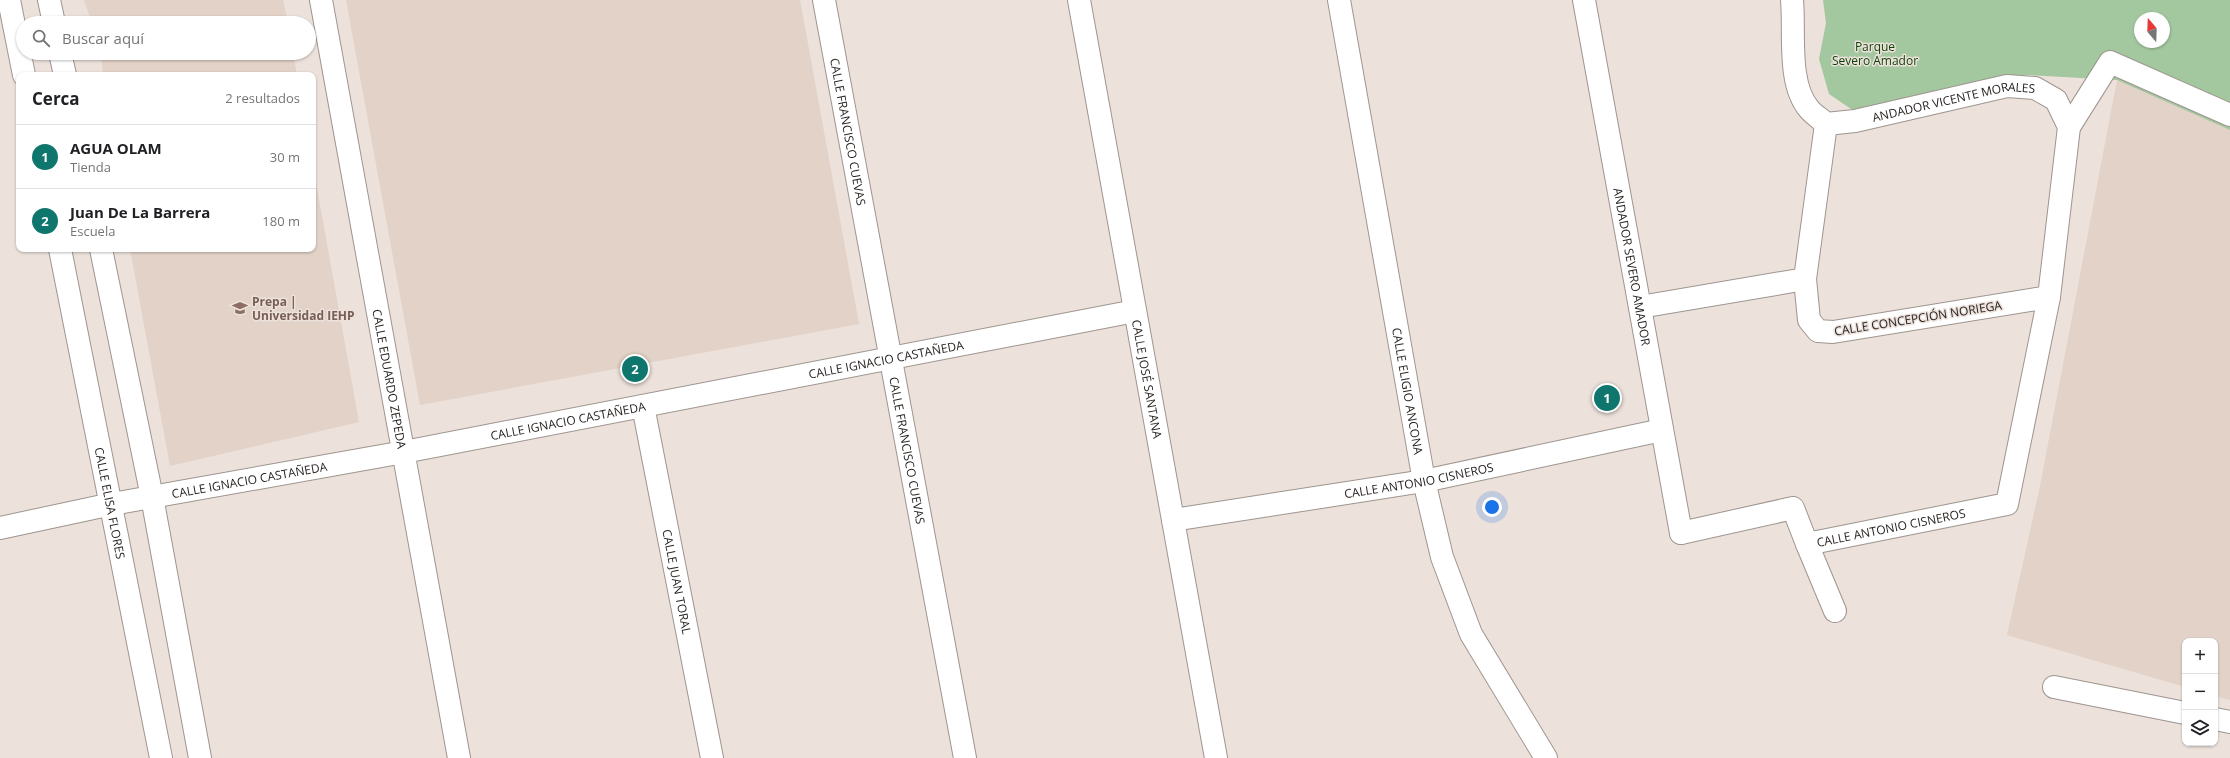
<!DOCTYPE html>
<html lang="es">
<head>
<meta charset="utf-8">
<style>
  body { margin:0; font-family:"Open Sans",sans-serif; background:#f2f2f2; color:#202124 }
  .controls { position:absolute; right:12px; bottom:12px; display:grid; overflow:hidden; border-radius:8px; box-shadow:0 1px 3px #0004 }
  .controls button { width:36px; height:36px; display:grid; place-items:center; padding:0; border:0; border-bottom:1px solid #e0e0e0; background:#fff; color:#202124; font:20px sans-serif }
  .compass { position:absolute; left:2134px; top:12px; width:36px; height:36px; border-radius:50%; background:#fff; box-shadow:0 1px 3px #0004; rotate:341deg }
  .you { position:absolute; left:1492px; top:507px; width:14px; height:14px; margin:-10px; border:3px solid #fff; border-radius:50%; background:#1a73e8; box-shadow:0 0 0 6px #1a73e833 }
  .badge { display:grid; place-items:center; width:26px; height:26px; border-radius:50%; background:#0f766e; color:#fff; font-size:13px; font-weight:700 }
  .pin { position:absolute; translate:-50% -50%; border:2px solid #fff; box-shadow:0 1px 4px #0006 }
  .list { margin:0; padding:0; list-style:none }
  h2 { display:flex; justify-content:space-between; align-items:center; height:52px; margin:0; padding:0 16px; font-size:17px }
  h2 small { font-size:13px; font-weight:400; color:#757577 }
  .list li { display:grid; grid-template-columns:26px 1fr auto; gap:12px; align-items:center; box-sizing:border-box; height:64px; padding:0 16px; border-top:1px solid #e0e0e0 }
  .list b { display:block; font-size:15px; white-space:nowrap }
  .list p { margin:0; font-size:13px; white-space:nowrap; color:#757577 }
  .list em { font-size:13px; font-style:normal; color:#757577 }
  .icon { flex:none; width:22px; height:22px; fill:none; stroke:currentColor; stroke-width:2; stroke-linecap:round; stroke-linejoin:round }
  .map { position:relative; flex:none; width:2230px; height:758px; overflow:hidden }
  .search { position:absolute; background:#fff; box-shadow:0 1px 3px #0004; left:16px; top:16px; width:300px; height:44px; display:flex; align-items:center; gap:10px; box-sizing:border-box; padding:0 14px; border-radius:22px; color:#757577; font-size:15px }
  .panel { position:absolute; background:#fff; box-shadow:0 1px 3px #0004; left:16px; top:72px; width:300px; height:180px; border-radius:8px }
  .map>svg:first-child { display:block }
  .built { fill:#e2d2c7 }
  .green { fill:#a3c79e; fill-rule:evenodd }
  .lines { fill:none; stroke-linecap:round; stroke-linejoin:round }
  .pedestrian-casing { stroke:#9e958f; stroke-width:24 }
  .minor-casing { stroke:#9e958f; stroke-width:24 }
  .tertiary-casing { stroke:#9e958f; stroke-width:24 }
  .pedestrian { stroke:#fff; stroke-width:22 }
  .minor { stroke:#fff; stroke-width:22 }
  .tertiary { stroke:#fff; stroke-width:22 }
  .labels { text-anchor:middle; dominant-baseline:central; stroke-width:3; stroke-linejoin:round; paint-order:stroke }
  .park-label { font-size:12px; fill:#0a3f03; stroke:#ece1db }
  .street-label { font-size:12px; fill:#282422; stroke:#ece1db }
  .education-label { font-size:12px; font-weight:bold; fill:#785e54; stroke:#ece1db; text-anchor:start }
</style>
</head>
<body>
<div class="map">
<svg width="2230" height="758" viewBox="0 0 2230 758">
  <rect width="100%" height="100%" fill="#ece1db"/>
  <!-- built -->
  <g class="built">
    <path d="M84,0H283L288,23H92Z"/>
    <path d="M346,0H800L859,324L420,405Z"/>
    <path d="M101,53H293L297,75H103Z"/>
    <path d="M2117,80L2230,130V700L2215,696V641H2185V687L2007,635L2040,486Z"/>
    <path d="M313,166L359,422L170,466L130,249H313Z"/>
  </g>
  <!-- green -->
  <path class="green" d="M1823,0H2230V130L2117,80L2028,75L1854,111L1829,94L1819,59L1826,23ZM2140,18H2164V42H2140Z"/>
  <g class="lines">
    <!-- pedestrian casing -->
    <g class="pedestrian-casing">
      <g id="pedestrian">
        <path d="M2069,127L2110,62L2230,115"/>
        <path d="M1640,307L1805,279L1826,124"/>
        <path id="s1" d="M1681,533L1793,508L1807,544L2007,504L2049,297"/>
        <path d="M1807,544L1835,611"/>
      </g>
    </g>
    <!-- minor casing -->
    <g class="minor-casing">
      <g id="minor">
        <path id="s2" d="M321,0L459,758"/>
        <path id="s3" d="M824,0L965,758"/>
        <path id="s4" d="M1079,0L1216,758"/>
        <path id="s5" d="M1339,0L1424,481L1442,557L1471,634L1546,758"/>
        <path id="s6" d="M1584,0L1681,533"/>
        <path id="s7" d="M1792,0C1795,32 1787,83 1809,109C1814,115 1821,119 1826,124L1855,121L2007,86L2035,88L2056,100L2069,127L2049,297L1833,332L1818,331L1809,320L1805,279"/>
        <path id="s8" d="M643,406L712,758"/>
        <path id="s9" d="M1173,520L1424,481L1662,430"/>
        <path id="s10" d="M0,528L112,504L404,452L1135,311"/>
        <path d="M2054,687L2185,713"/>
        <path d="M2215,719L2230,722"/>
      </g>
    </g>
    <!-- tertiary casing -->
    <g class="tertiary-casing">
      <g id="tertiary">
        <path d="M9,0L24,75"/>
        <path d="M49,0L54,23"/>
        <path d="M60,53L65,75"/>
        <path id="s11" d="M60,249L161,758"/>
        <path d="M101,249L152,497L200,758"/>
      </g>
    </g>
    <!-- pedestrian -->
    <use href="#pedestrian" class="pedestrian"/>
    <!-- minor -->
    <use href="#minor" class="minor"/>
    <!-- tertiary -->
    <use href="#tertiary" class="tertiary"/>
  </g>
  <!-- icons -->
  <defs>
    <g id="university-bare" transform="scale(1.2)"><path d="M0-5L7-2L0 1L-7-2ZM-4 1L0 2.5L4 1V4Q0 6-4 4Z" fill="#8d6e63" stroke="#ece1db" stroke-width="2.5" paint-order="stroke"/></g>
  </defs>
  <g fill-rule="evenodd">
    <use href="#university-bare" x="240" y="308"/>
  </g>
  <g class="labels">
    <!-- park labels -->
    <g class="park-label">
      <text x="1875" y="46">Parque<tspan x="1875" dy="14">Severo Amador</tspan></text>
    </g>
    <!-- street labels -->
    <g class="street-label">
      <text stroke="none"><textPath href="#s7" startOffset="265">ANDADOR VICENTE MORALES</textPath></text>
      <text stroke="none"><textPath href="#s3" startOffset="134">CALLE FRANCISCO CUEVAS</textPath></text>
      <text stroke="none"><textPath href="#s6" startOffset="271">ANDADOR SEVERO AMADOR</textPath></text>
      <text transform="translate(1918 318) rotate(-9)">CALLE CONCEPCIÓN NORIEGA</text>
      <text stroke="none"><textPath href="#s10" startOffset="902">CALLE IGNACIO CASTAÑEDA</textPath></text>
      <text stroke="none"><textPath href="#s2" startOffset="385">CALLE EDUARDO ZEPEDA</textPath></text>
      <text stroke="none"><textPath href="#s4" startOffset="385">CALLE JOSÉ SANTANA</textPath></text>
      <text stroke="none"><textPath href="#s5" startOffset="397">CALLE ELIGIO ANCONA</textPath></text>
      <text stroke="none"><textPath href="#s10" startOffset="578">CALLE IGNACIO CASTAÑEDA</textPath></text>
      <text stroke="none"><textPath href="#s3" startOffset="458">CALLE FRANCISCO CUEVAS</textPath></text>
      <text stroke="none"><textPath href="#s10" startOffset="254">CALLE IGNACIO CASTAÑEDA</textPath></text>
      <text stroke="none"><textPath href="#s9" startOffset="249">CALLE ANTONIO CISNEROS</textPath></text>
      <text stroke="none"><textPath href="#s11" startOffset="259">CALLE ELISA FLORES</textPath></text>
      <text stroke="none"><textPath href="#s1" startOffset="239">CALLE ANTONIO CISNEROS</textPath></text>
      <text stroke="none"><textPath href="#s8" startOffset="179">CALLE JUAN TORAL</textPath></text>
    </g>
    <!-- education labels -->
    <g class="education-label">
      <text x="252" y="301">Prepa |<tspan x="252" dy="14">Universidad IEHP</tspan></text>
    </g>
  </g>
</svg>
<div class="controls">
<button>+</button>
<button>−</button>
<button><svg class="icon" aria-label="layers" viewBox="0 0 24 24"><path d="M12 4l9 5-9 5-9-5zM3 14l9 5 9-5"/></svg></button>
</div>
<svg class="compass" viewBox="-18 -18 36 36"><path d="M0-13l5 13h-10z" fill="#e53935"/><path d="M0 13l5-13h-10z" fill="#757577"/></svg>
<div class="you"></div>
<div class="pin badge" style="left:1607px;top:398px">1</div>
<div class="pin badge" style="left:635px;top:369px">2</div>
<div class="search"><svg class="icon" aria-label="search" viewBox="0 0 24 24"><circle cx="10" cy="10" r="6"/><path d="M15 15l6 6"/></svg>Buscar aquí</div>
<section class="panel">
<h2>Cerca<small>2 resultados</small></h2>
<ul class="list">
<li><span class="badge">1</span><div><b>AGUA OLAM</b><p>Tienda</p></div><em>30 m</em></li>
<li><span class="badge">2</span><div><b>Juan De La Barrera</b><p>Escuela</p></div><em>180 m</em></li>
</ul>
</section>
</div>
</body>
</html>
